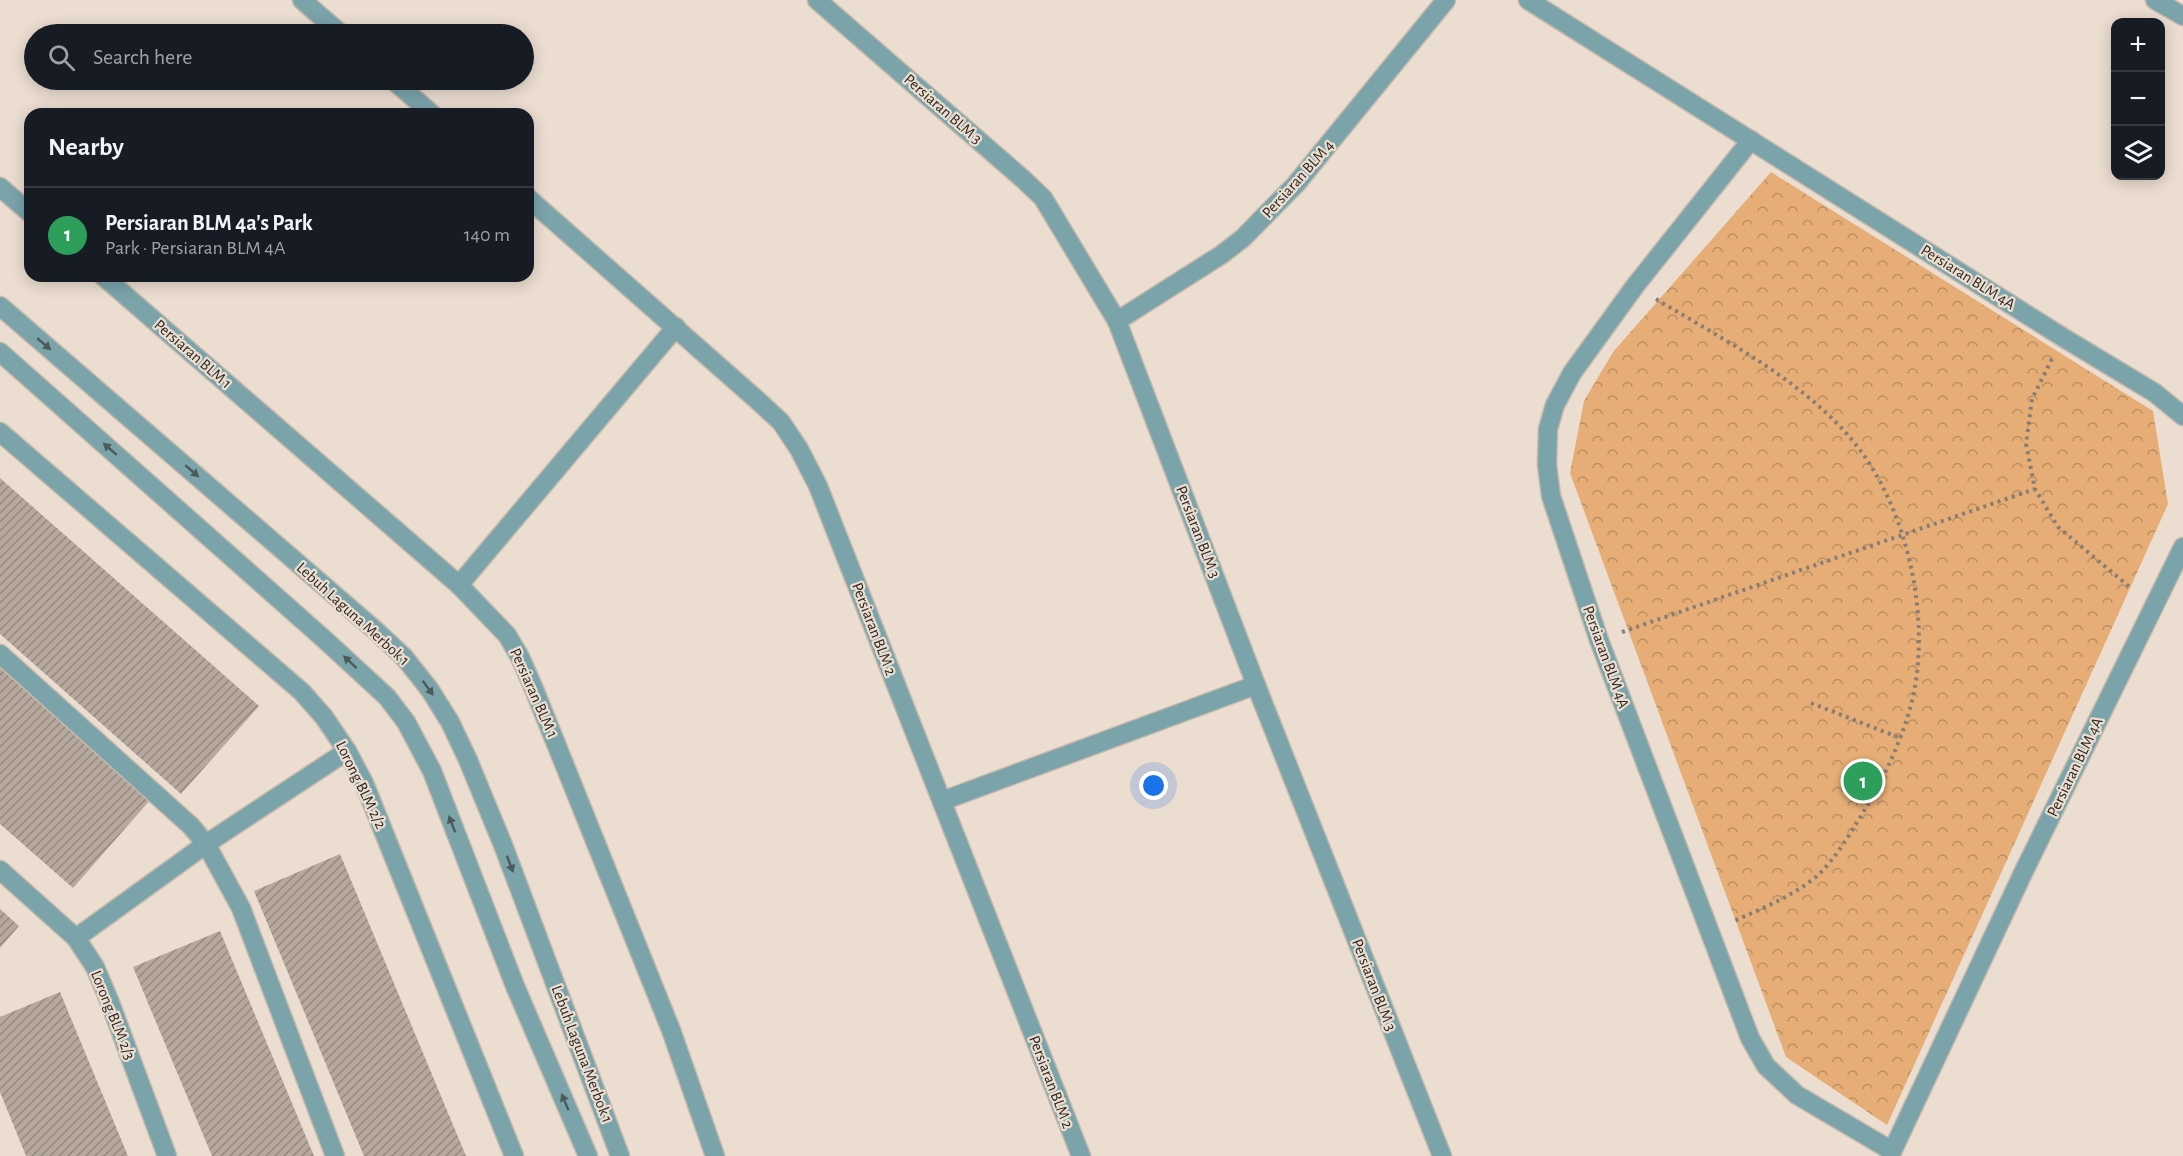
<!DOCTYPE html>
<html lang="en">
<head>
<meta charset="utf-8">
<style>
  body { margin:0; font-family:"Alegreya Sans",sans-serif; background:#242831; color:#f1f3f6 }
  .controls { position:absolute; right:18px; top:18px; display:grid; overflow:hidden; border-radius:12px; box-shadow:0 3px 15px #0003 }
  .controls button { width:54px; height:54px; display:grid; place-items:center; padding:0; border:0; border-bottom:2px solid #363941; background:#171b24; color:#f1f3f6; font:30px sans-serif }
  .you { position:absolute; left:1154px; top:786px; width:21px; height:21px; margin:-15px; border:4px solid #fff; border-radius:50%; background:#1a73e8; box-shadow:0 0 0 9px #1a73e833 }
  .badge { display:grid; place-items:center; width:39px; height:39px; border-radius:50%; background:#317982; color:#fff; font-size:20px; font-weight:700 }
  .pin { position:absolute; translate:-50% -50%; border:3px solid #fff; box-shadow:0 2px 6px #0006 }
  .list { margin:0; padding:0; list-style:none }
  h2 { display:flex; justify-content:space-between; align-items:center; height:78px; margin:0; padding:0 24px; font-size:26px }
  h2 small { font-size:20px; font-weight:400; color:#9ea1a6 }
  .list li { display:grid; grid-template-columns:39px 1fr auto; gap:18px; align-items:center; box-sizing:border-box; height:96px; padding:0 24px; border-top:2px solid #363941 }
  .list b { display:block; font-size:22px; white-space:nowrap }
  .list p { margin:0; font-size:20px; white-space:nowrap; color:#9ea1a6 }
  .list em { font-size:20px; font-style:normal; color:#9ea1a6 }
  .icon { flex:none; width:33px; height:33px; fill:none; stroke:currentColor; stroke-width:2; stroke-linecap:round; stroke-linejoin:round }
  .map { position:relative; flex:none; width:2183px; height:1156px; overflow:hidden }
  .search { position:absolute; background:#171b24; box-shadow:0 3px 15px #0003; left:24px; top:24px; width:510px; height:66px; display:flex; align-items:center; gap:15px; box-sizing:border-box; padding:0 21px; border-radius:33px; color:#9ea1a6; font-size:22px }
  .panel { position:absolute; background:#171b24; box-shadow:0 3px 15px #0003; left:24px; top:108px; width:510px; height:174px; border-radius:18px }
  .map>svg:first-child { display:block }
  .park { fill:url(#park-crowns) }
  .building { fill:url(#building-hatch) }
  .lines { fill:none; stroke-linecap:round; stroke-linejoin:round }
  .minor-casing { stroke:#c5b9ad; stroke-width:21 }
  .path { stroke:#877d74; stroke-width:4; stroke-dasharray:3 4.5; stroke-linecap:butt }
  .minor { stroke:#7aa4aa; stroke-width:18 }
  .oneway { fill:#4c5a59 }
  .labels { text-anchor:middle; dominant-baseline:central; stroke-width:4.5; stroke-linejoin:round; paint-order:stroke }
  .street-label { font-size:16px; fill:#2e2823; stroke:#ebddd0 }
</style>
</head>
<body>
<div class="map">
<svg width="2183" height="1156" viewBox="0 0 2183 1156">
  <defs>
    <pattern id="park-crowns" width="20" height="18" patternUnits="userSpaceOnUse" patternTransform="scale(1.5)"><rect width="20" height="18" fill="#e6ae76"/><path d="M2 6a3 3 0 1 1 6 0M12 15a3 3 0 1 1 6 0" fill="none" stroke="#bb8e60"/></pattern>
    <pattern id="building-hatch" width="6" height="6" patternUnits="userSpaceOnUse" patternTransform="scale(1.5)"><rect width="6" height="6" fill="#b6a89c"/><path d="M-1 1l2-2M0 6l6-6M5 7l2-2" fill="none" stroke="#94897f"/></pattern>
  </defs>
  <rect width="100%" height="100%" fill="#ebddd0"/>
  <!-- park -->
  <path class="park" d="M1771,172L2153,411L2168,504L1887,1125L1786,1057L1570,473L1584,401L1613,352Z"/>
  <!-- building -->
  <g class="building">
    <path d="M0,478L259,706L181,794L0,634Z"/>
    <path d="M0,665L151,799L73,888L0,824Z"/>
    <path d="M340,854L466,1156H364L254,891Z"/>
    <path d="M0,909L19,926L0,948Z"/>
    <path d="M220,931L314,1156H212L133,967Z"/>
    <path d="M60,992L128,1156H26L0,1092V1017Z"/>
  </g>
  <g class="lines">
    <!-- minor casing -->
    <g class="minor-casing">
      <g id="minor">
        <path d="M302,0L341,34"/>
        <path d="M817,0L1023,179L1043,198L1117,321L1256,685L1442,1156"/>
        <path d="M1528,0L2064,338L2155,393L2183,416"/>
        <path d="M2155,0L2183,16"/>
        <path d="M393,80L432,114"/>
        <path d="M1751,140L1635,286L1572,373L1555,405L1548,429L1547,465L1551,496L1599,640L1750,1038L1766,1066L1797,1095L1892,1151"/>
        <path d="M0,187L30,213"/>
        <path d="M528,198L756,399L781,422L799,449L818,486L1081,1156"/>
        <path d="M103,276L459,585L507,635L520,657L534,689L671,1030L715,1156"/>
        <path d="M0,306L375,630L404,657L430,690L450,722L468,760L503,845L620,1156"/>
        <path d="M1117,321L1221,255L1243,238L1296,184L1446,0"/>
        <path d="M0,352L324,639L387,697L406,722L432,771L515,986L588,1156"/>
        <path d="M0,432L302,692L324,717L347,751L364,783L514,1156"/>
        <path d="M459,585L676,327"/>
        <path d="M0,654L191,826L206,844L241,908L335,1156"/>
        <path d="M942,801L1256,685"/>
        <path d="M0,870L76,938L95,967L109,1000L167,1156"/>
        <path d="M76,938L206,844L347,751"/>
        <path d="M1890,1156L2024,871L2183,547"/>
      </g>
    </g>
    <!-- path -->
    <g class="path">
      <path d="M1656,299C1722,339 1795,376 1847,434C1899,492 1924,585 1918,662C1915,712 1892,763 1867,806C1854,827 1836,859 1817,876C1793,896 1763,908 1734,921"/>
      <path d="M2052,359L2032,399L2026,444L2035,489L2058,527L2132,589"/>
      <path d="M1622,632L2035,489"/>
      <path d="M1811,703L1900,738"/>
    </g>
    <!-- minor -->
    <use href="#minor" class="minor"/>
  </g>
  <!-- one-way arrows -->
  <defs><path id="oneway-solid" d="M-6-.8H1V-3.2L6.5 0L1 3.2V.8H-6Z" transform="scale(1.5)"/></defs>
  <g class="oneway">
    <use href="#oneway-solid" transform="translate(44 344) rotate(41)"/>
    <use href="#oneway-solid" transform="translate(110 449) rotate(-139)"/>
    <use href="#oneway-solid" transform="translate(192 471) rotate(41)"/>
    <use href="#oneway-solid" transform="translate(350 662) rotate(-137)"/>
    <use href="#oneway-solid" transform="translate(428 688) rotate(54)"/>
    <use href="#oneway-solid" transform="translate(452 824) rotate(-111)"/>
    <use href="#oneway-solid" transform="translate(510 864) rotate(69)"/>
    <use href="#oneway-solid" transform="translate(565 1102) rotate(-113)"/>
  </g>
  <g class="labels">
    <!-- street labels -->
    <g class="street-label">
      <text transform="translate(943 109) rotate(41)">Persiaran BLM 3</text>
      <text transform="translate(1298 179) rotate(-48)">Persiaran BLM 4</text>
      <text transform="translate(1968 277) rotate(32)">Persiaran BLM 4A</text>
      <text transform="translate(193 354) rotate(41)">Persiaran BLM 1</text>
      <text transform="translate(1198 532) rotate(69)">Persiaran BLM 3</text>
      <text transform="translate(353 614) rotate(42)">Lebuh Laguna Merbok 1</text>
      <text transform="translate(874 629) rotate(69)">Persiaran BLM 2</text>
      <text transform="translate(1606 657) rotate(70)">Persiaran BLM 4A</text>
      <text transform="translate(534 693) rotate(66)">Persiaran BLM 1</text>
      <text transform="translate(2075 767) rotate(-64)">Persiaran BLM 4A</text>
      <text transform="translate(361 785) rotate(64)">Lorong BLM 2/2</text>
      <text transform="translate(1374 985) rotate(69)">Persiaran BLM 3</text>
      <text transform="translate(113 1015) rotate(68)">Lorong BLM 2/3</text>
      <text transform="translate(582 1054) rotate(69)">Lebuh Laguna Merbok 1</text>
      <text transform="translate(1051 1082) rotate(69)">Persiaran BLM 2</text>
    </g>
  </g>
</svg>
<div class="controls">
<button>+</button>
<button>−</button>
<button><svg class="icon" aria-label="layers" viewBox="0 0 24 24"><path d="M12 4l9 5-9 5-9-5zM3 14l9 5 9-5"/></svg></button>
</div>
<div class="you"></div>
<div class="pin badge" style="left:1863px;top:781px;background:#2e9e5b">1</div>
<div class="search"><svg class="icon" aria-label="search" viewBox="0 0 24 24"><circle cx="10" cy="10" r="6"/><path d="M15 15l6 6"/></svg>Search here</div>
<section class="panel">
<h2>Nearby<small></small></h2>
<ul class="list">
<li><span class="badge" style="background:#2e9e5b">1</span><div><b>Persiaran BLM 4a's Park</b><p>Park · Persiaran BLM 4A</p></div><em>140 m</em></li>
</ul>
</section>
</div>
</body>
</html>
